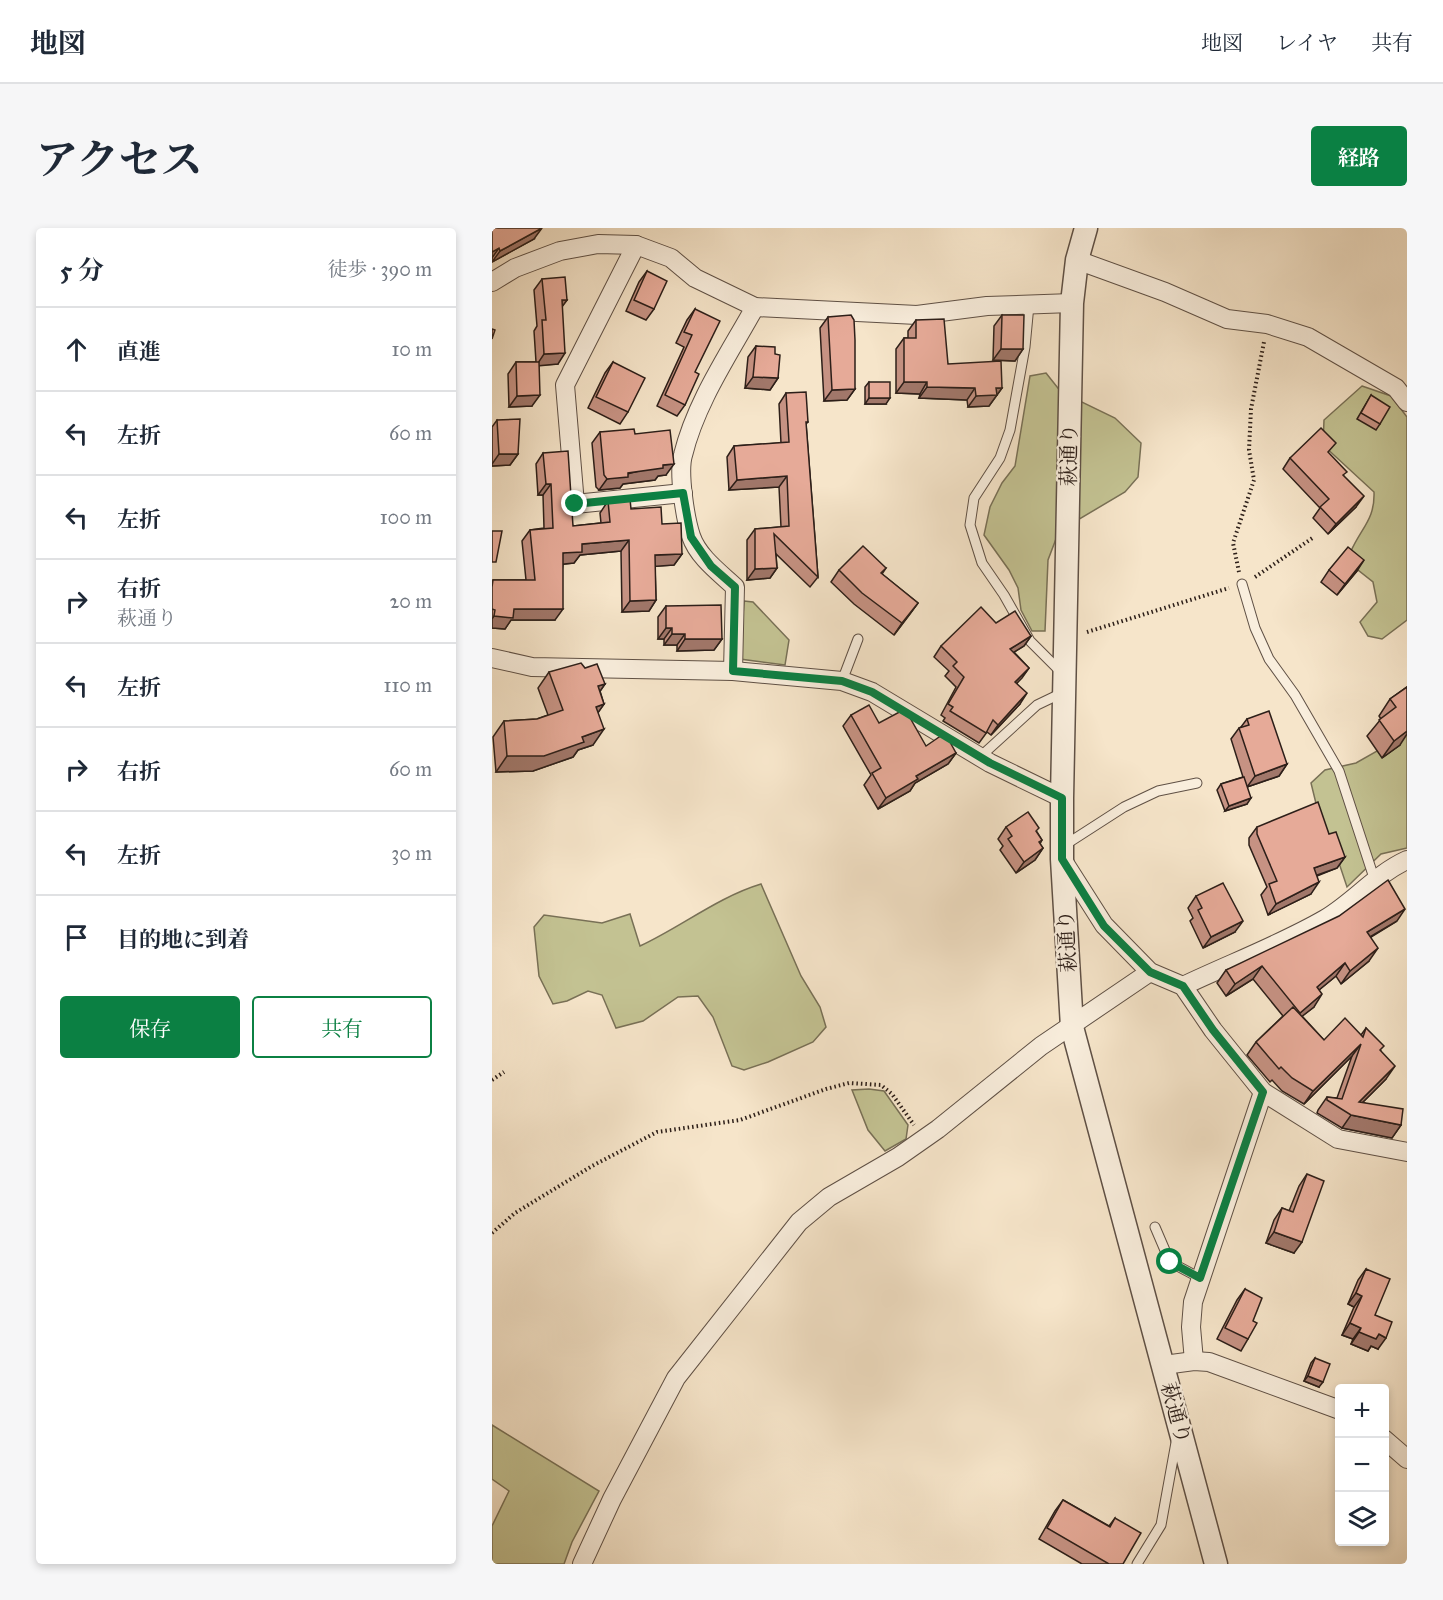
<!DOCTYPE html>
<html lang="ja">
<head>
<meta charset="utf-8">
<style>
  body { margin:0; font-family:"IM FELL Great Primer","Noto Serif JP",serif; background:#f6f6f7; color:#1f2937 }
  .controls { position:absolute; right:18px; bottom:18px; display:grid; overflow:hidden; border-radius:6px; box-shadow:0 3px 9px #0003 }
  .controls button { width:54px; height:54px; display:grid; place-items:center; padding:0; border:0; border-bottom:2px solid #e0e1e3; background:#fff; color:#1f2937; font:30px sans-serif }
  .stop { position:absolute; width:18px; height:18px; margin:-14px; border:4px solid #0b8043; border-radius:50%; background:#fff }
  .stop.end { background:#0b8043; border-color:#fff; box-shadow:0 2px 6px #0008 }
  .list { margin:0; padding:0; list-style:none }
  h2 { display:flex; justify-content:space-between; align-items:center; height:78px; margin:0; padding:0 24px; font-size:26px }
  h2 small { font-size:20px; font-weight:400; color:#747a83 }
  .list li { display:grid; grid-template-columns:39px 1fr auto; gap:18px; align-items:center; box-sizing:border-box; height:84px; padding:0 24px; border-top:2px solid #e0e1e3 }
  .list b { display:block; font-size:22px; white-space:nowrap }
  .list p { margin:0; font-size:20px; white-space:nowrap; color:#747a83 }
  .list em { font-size:20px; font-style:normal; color:#747a83 }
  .actions { display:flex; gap:12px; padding:18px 24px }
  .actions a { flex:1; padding:14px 0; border:2px solid #0b8043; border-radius:6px; text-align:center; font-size:21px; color:#0b8043 }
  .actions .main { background:#0b8043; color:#fff }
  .icon { flex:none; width:33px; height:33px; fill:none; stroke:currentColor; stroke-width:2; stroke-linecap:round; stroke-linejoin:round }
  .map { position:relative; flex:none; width:915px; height:1336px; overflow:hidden; border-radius:6px }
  header { display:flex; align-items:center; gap:36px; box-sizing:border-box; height:84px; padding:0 30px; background:#fff; border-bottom:2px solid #e0e1e3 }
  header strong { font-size:28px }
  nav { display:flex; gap:33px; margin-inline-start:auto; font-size:21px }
  .intro { display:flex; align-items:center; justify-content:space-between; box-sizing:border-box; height:144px; padding:0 36px }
  h1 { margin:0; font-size:42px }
  .button { padding:15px 27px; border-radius:6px; background:#0b8043; color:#fff; font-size:21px; font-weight:700 }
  main { display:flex; gap:36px; padding:0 36px }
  aside { flex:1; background:#fff; border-radius:6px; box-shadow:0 3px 9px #0003 }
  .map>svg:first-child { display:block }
  .green { fill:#c3c292; stroke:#787056; stroke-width:1.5 }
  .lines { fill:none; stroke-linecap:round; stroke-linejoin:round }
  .service-casing { stroke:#5f5045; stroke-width:11 }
  .minor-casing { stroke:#5f5045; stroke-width:20 }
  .tertiary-casing { stroke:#5f5045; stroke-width:25 }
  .path { stroke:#2d1f19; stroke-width:4; stroke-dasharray:1.5 3; stroke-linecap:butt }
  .service { stroke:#f9eedd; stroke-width:9 }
  .minor { stroke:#f9eedd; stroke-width:18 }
  .tertiary { stroke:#f9eedd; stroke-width:22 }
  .wall { fill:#c69283; stroke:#2d1f19; stroke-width:1.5 }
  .shaded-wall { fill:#a1776a; stroke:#2d1f19; stroke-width:1.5 }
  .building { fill:#e6aa98; stroke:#2d1f19; stroke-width:1.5 }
  .route { stroke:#0b8043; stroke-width:8 }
  .labels { text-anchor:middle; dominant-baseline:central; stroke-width:4.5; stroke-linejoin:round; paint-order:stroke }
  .street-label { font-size:21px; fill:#2d1f19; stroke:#f9eedd }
</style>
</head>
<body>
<header>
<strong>地図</strong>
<nav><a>地図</a><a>レイヤ</a><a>共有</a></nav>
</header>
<div class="intro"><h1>アクセス</h1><a class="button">経路</a></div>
<main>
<aside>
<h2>5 分<small>徒歩 · 390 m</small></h2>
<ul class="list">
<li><svg class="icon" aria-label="ahead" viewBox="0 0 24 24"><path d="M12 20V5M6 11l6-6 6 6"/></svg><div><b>直進</b></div><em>10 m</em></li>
<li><svg class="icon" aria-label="left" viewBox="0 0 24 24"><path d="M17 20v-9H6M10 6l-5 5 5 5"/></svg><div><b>左折</b></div><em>60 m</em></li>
<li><svg class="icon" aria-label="left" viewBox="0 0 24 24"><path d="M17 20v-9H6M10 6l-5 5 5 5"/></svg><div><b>左折</b></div><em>100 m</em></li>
<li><svg class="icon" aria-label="right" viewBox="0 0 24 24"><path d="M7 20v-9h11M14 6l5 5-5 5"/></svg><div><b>右折</b><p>萩通り</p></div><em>20 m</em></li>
<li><svg class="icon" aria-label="left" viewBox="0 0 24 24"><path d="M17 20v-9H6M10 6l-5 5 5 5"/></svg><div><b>左折</b></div><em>110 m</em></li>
<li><svg class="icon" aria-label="right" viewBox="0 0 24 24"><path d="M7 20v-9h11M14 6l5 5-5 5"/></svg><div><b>右折</b></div><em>60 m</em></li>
<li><svg class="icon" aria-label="left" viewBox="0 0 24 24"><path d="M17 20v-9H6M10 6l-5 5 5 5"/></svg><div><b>左折</b></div><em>30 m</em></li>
<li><svg class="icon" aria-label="arrive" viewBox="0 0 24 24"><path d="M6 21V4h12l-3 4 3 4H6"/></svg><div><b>目的地に到着</b></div></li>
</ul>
<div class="actions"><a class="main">保存</a><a>共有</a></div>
</aside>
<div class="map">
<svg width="915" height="1336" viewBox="0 0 915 1336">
  <rect width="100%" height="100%" fill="#f6e5ca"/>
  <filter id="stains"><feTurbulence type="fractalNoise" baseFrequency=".00333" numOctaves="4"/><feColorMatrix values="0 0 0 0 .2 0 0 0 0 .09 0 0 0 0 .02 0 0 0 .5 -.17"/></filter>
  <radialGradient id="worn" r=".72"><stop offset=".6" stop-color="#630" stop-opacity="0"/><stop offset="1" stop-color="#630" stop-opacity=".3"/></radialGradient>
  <!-- green -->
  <g class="green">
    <path d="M554,145L569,164L623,190L649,215L646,249L633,264L567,303L556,332L553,403H540L529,382L526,360L517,342L492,307L498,279L510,255L523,238L538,148Z"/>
    <path d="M870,158L899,168L915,189V392L890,411L876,408L868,394L885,374L881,354L866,342L859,323C870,299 883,291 882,264L831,217L832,192Z"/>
    <path d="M252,373L261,374L297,412L293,437L248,431Z"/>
    <path d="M915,506V620L889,626L855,659L839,611L829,596L819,555L833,542L864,535Z"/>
    <path d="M269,656L309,748L328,779L334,799L321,814L276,834L252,842L240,838L221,789L206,768L186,769L151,793L124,800L110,767L96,763L75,773L61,776L47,748L42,699L52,687L110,695L138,686L148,718C189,699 226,669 269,656Z"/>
    <path d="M377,861L392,863L416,897L414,911L393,923L376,902L360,862Z"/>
    <path d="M0,1197L107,1263L80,1314L72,1336H0V1298L17,1263L0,1251Z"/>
  </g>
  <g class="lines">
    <!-- service casing -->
    <g class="service-casing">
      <g id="service">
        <path d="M537,77L533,119L518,202L508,230L482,270L478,297L490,335L512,367L538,413L570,445"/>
        <path d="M750,356L763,400L777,431L803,467L847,543L883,653"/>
        <path d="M350,453L366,411"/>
        <path d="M488,529L545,477L570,465"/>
        <path d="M573,617L632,579L666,563L705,555"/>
        <path d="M663,999L678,1034L708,1050"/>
        <path d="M645,1336L669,1297L685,1209"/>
      </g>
    </g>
    <!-- minor casing -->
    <g class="minor-casing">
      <g id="minor">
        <path d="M144,17L73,157L83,276L191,265"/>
        <path d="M585,32L673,64L735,91L775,96L816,109L904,160L915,174"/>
        <path d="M0,54L23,40L68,23L106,16L144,17L179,30L203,50L263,79L425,87L495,78L580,75"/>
        <path d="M0,430L40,439L241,443L350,453L380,464L498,535L570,570"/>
        <path d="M241,443L243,359C228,345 206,329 199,308C193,290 186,244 191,227C204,174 237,126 263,79"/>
        <path d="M570,631L612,697L658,744L691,758L721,802L771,864L846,911L915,924"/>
        <path d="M691,758C737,736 788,717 833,691C862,674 884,646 915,632"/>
        <path d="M702,1133L699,1099L701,1074L771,864"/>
        <path d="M672,1137L702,1133L717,1134L848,1182"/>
        <path d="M892,1211L915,1231"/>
        <path d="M90,1336L120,1271L184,1150L307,994L337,969L406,929L446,901L549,818L658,744"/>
      </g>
    </g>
    <!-- tertiary casing -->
    <g class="tertiary-casing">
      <path id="tertiary" d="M594,0L585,32L580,75L570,570V631L580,799L724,1336"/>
    </g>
    <!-- path -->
    <g class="path">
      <path d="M747,344L741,315L762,252L757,222L759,181L772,114"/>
      <path d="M763,349L822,309"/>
      <path d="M595,404L737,360"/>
      <path d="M0,852L12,844"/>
      <path d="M0,1005L23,985L100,938L165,904L248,892L334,861L357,855L389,857L400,866L422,897"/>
    </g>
    <!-- service -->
    <use href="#service" class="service"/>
    <!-- minor -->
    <use href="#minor" class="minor"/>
    <!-- tertiary -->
    <use href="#tertiary" class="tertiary"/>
  </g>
  <!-- wall -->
  <g class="wall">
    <path d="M0,0L42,11L0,34Z"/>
    <path d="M155,43L162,81L154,92L134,83L147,54Z"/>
    <path d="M50,51L75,72L70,78L66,136L47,137L40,178L17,179L16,146L24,134H44L42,103L45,98L42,62Z"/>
    <path d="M203,81V144L193,177L185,188L165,178L192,119L184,115L195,92Z"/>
    <path d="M510,87L531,121L523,133L501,132L502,98Z"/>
    <path d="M336,89L363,161L355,172L332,173L328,100Z"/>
    <path d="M424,92L456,136L510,160L497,178L476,179L475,172L427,170L428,166L404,165V121L412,110H416V103Z"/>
    <path d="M264,118L283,126L286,150L278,162L253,160L256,129Z"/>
    <path d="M121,134L136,184L128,196L96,180L113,145Z"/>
    <path d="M377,154L394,176H373V159Z"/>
    <path d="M294,165L316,194L314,196L326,349L318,359L284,326L285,340L278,350L255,352V312L263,301L289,299L287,259L237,262L235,229L242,218L289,215L287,176Z"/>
    <path d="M879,167L888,196L884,202L865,191Z"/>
    <path d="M5,192L26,226L18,237L0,238V199Z"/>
    <path d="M108,204L143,206L174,247L166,248L163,252L131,256L128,260L107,262L104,259L100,215Z"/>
    <path d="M51,225L81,298L109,295L108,285L116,273L139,281L170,296L190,326L182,337L163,338L164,372L157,383L130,384L129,323L88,327L82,335L71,336L63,392H19L13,401L0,400V353L1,352H34L30,313L38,302L52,300L51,267H46L44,236Z"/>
    <path d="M798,230L852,248L864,279L836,306L821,290L828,280L791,241Z"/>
    <path d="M394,340L390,346L426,375L402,407L362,376L339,354L347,342Z"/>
    <path d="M837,342L865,343L845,367L829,354Z"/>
    <path d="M174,378L230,411L222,422L185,423V417H172V411H166V389Z"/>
    <path d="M504,395L539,408L532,418L522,424L537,440L525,455L528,476L499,507L495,504L487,515L451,493L453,490L449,487L464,459L453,448L457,443L442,429L449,418Z"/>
    <path d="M93,440L113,456L108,463L112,476L106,484L101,517L86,522L81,529L41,543L4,544L1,509L12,493L45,491L56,487L46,460L57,444Z"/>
    <path d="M915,459L908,517L890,530L875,508L889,491L887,488L898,471Z"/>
    <path d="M359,487L387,495L434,518L464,525L456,536L423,555L418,563L386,581L372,557L379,547L351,498Z"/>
    <path d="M755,491L795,536L787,548L755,559V576L733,583L725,562L729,556L751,549L739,511L747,500L749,499Z"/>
    <path d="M514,599L545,604L550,612L548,616L551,620L543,632L524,645L508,622L511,618L506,611Z"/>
    <path d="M765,599L837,606L853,629L845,640L825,648L819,666L776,687L769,667L775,659L757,617V610Z"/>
    <path d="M704,668L743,704L711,720L698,693L701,690L696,680Z"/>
    <path d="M905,693L879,709L877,733L849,756L844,748L827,762L822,779L810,788L832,812L869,807L874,800L889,823L894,851L871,874L909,897L900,910L850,900L825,885L826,882L835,869L845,870L860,828L812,876L790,863L780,852L778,854L755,827L764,814L791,788L761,751L734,768L725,755L734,742Z"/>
    <path d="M815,946L802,1025L774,1015L782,992L790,980L797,983L807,958Z"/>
    <path d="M874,1041L883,1087L886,1121L879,1118L876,1123L859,1116L861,1111L850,1107L862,1079L856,1076L866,1052Z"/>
    <path d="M753,1061L761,1093L756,1111L749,1123L725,1111L745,1072Z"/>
    <path d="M823,1130L827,1159L812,1153L819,1135Z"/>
    <path d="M571,1272L617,1298L623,1290L631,1336H590L547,1311L563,1283Z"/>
  </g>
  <!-- shaded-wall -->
  <g class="shaded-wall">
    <path d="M50,0L42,11L0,34L8,23Z"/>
    <path d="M7,20L0,30V24Z"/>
    <path d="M70,72H75L67,83Z"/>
    <path d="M509,121H531L523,133L501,132Z"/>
    <path d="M73,125L66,136L44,138L52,126Z"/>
    <path d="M261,149L286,150L278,162L253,160Z"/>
    <path d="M412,154H435L428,166L404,165Z"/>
    <path d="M435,159L483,160L475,172L427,170Z"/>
    <path d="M504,160H510L497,178L476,179L484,168Z"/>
    <path d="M363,161L355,172L332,173L340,162Z"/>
    <path d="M48,167L40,178L17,179L25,168Z"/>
    <path d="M377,170H398L394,176H373Z"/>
    <path d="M7,226H26L18,237L0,238V236Z"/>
    <path d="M182,236L174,247L166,248L163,252L131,256L128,260L107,262L115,251L171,237Z"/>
    <path d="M295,248L287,259L237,262L245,252Z"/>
    <path d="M54,256H59L51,267H46Z"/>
    <path d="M872,268L864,279L836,306L844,296Z"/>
    <path d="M137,312L129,323L88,327L82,335L63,337L71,325L90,316Z"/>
    <path d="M190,326L182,337L155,339L163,327Z"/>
    <path d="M872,332L865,343L845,367L853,356Z"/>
    <path d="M285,340L278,350L255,352L263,341Z"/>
    <path d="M164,372L157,383L130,384L138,373Z"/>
    <path d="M426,375L418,386L402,407L410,395Z"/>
    <path d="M22,381H71L63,392H19L13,401L0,400V391L2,388Z"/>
    <path d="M174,400H180L172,411H166Z"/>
    <path d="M180,406H193L185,417H172Z"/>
    <path d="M539,408L532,418L511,431L518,421Z"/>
    <path d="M193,411H230L222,422L185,423Z"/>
    <path d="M537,440L530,450L516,464L523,454Z"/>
    <path d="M113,456L102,472L106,458Z"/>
    <path d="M535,465L528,476L499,507L506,497Z"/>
    <path d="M112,476L101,492L104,479Z"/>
    <path d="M112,501L101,517L86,522L81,529L41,543L4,544L15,528L90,509Z"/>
    <path d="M915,503V506L908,517L890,530L902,513Z"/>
    <path d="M464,525L456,536L423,555L418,563L386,581L394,570L424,548Z"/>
    <path d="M795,536L787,548L755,559L763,548Z"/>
    <path d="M759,570L755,576L733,583L737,578Z"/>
    <path d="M551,620L543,632L524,645L532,634Z"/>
    <path d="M853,629L845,640L814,651L822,640Z"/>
    <path d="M827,654L819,666L776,687L784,676Z"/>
    <path d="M913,681L905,693L866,716L875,704Z"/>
    <path d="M751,693L743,704L711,720L719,709Z"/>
    <path d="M886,720L877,733L849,756L858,743Z"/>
    <path d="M853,735L844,748L816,771L825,759Z"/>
    <path d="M770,738L761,751L734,768L743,756Z"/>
    <path d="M830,766L822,779L799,797L808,785Z"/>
    <path d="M869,816L860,828L812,876L821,863Z"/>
    <path d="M903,838L894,851L858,887L867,874Z"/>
    <path d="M859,887L909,897L900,910L850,900Z"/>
    <path d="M782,1004L810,1014L802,1025L774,1015Z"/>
    <path d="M864,1065L870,1068L862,1079L856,1076Z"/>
    <path d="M858,1095L869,1100L861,1111L850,1107Z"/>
    <path d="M867,1104L887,1106L894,1110L886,1121L879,1118L876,1123L859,1116Z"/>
    <path d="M816,1148L831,1154L827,1159L812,1153Z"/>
  </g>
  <!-- building -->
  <g class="building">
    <path d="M0,0H50L8,23L7,20L0,24Z"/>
    <path d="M155,43L175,53L162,81L142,72Z"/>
    <path d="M73,49L75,72H70L73,125L52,126L50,92H54L50,51Z"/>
    <path d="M203,81L228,93L203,144L207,146L193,177L173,167L200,107L192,104Z"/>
    <path d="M359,87L362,92L363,112V161L340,162L336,89Z"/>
    <path d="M510,87H532L531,121H509Z"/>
    <path d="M452,91L456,136L509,133L510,160H504L505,167L484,168L483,160L435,159V154H412V110H424V92Z"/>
    <path d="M0,101L3,102L0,111Z"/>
    <path d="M264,118L283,119V126L288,127L286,150L261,149Z"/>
    <path d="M24,134H47L48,167L25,168Z"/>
    <path d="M121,134L153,150L136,184L104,169Z"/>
    <rect x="377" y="154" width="21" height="16"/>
    <path d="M314,164L316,194H314L326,349L282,306L285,340L263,341V301L297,298L295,248L245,252L242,218L297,214L294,165Z"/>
    <path d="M879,167L898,179L888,196L869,185Z"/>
    <path d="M28,191L26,226H7L5,192Z"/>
    <path d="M829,200L844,215L836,224L855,244L851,247L872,268L844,296L828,279L837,271L798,230Z"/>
    <path d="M142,201L143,206L178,202L182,236L171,237V240L136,245V249L115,251L112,247L108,204Z"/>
    <path d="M76,223L81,298L118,294L116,273L138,271L139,281L169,279L170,296L189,295L190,326L163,327L164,372L138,373L137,312L90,316V324L71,325V381H22L21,390L2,388L3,382L0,381V359L1,352H43L38,302L61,300L59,256H54L51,225Z"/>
    <path d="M0,303H10L4,334H0Z"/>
    <path d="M371,318L394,340L389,345L426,375L410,395L370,365L347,342Z"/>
    <path d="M856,319L872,332L853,356L837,342Z"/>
    <path d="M229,377L230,411H193V406H180V400H174V378Z"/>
    <path d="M489,379L504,395L523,383L539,408L518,421L537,440L523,454L535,465L506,497L501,492L494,505L458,483L461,479L456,476L472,449L461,438L465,434L449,418Z"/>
    <path d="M89,435L93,440L105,436L113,456L106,458L112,476L104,479L112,501L90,509L92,514L52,528H15L12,493L45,491L71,482L57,444Z"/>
    <path d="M915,459V503L902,513L887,492L904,479L898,471Z"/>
    <path d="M377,477L387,495L413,481L434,518L453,505L464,525L424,548L426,551L394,570L380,545L389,540L359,487Z"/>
    <path d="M777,483L795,536L763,548L747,500L757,497L755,491Z"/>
    <path d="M752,549L759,570L737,578L729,556Z"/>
    <path d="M826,574L837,606L844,604L853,629L822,640L827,654L784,676L777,656L785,653L765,606V599Z"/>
    <path d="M536,584L547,600L544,603L550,612L547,614L551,620L532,634L516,611L520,608L514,599Z"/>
    <path d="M896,652L913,681L875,704L886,720L858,743L853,735L825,759L830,766L808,785L770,738L743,756L734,742L847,688Z"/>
    <path d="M731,655L751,693L719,709L706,682L710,680L704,668Z"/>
    <path d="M801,779L832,812L853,790L871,809L874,800L892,818L888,822L903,838L867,874L911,881L909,897L859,887L835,872V869L850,871L869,816L821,863L800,850L789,839L787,841L764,814Z"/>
    <path d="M815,946L832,953L810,1014L782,1004L790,980L801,984Z"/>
    <path d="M874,1041L898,1051L883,1087L900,1094L894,1110L887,1106L884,1111L867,1104L869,1100L858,1095L870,1068L864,1065Z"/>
    <path d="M753,1061L770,1070L761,1093L765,1095L756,1111L733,1100Z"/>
    <path d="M823,1130L838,1136L831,1154L816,1148Z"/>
    <path d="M571,1272L618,1299L623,1290L649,1305L631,1336H617L555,1300Z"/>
  </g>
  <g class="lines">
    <!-- route -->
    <path class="route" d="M83,276L191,265L199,309L219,338L243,359L241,443L350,453L380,464L498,535L570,570V631L612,698L658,744L691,758L721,802L771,864L708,1050L678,1034"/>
  </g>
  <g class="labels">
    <!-- street labels -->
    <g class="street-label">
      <text transform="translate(577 227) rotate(-89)">萩通り</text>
      <text transform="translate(575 713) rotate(-93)">萩通り</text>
      <text transform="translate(684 1185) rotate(75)">萩通り</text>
    </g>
  </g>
  <rect width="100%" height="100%" filter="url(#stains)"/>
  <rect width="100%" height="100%" fill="url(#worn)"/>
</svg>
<div class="controls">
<button>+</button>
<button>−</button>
<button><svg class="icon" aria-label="layers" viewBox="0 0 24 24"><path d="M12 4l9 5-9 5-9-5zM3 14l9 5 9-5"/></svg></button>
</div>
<div class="stop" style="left:678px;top:1034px"></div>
<div class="stop end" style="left:83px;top:276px"></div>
</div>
</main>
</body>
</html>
